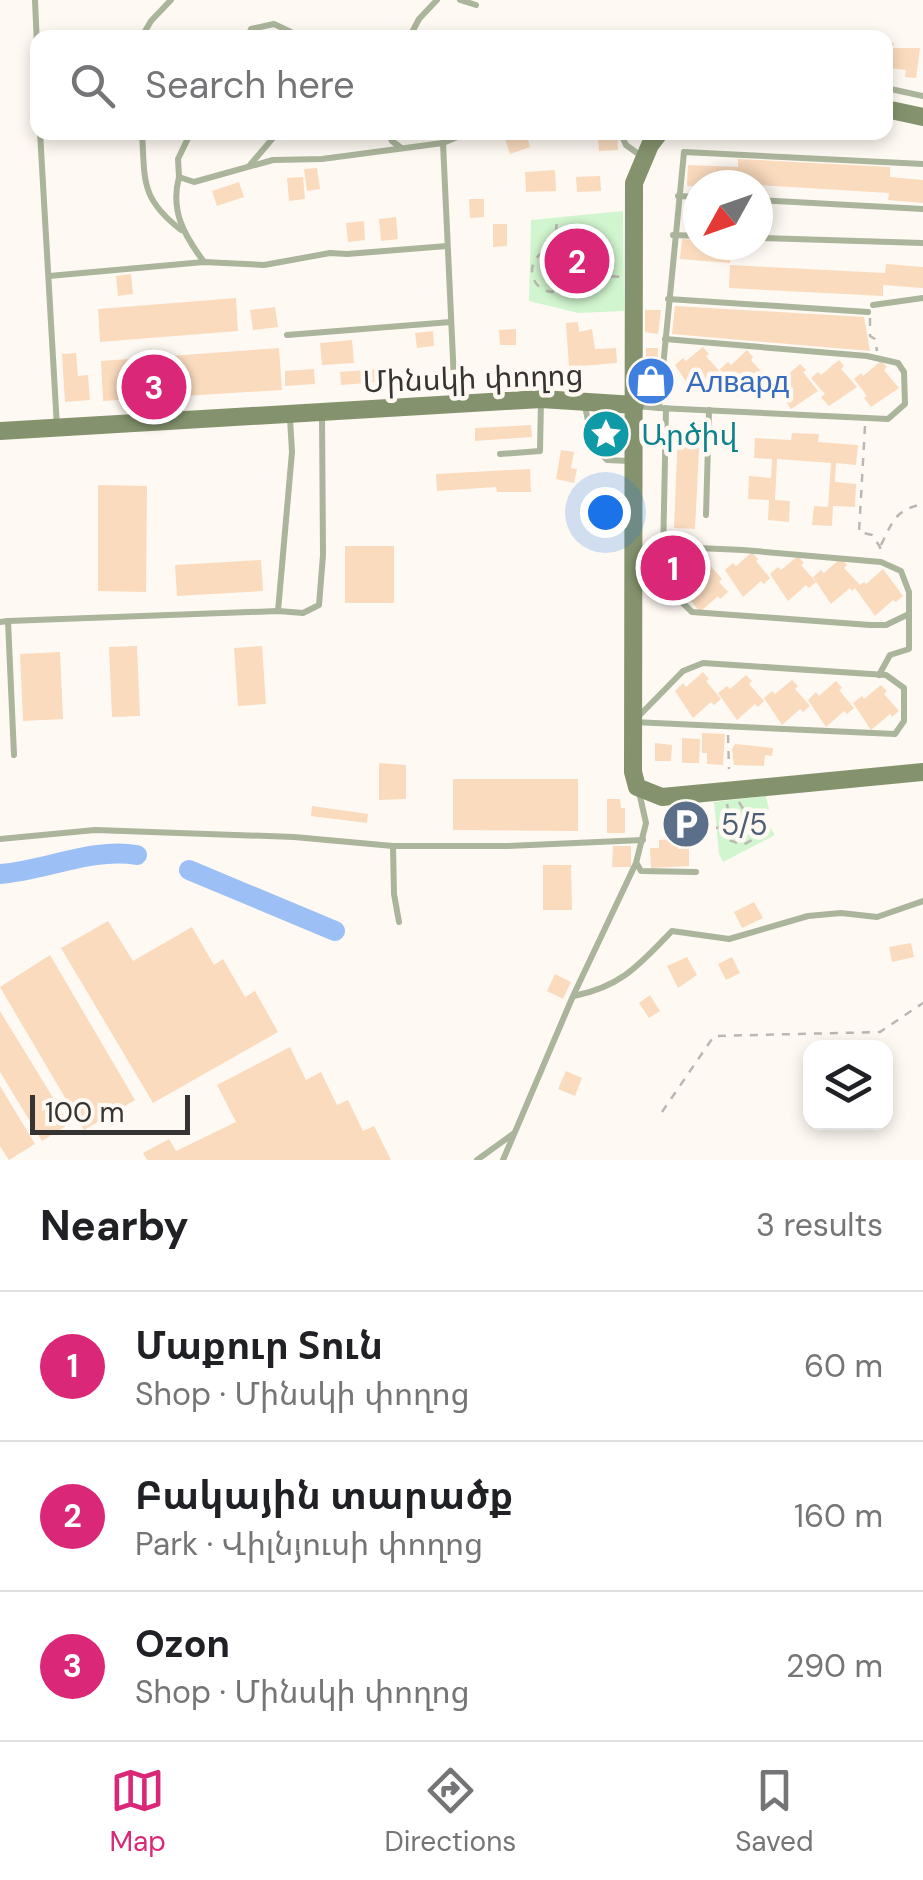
<!DOCTYPE html>
<html lang="en">
<head>
<meta charset="utf-8">
<style>
  body { margin:0; font-family:"DM Sans","Noto Sans Armenian",sans-serif; background:#f6f6f6; color:#202124 }
  .controls { position:absolute; right:30px; bottom:30px; display:grid; overflow:hidden; border-radius:20px; box-shadow:0 5px 15px #0003 }
  .controls button { width:90px; height:90px; display:grid; place-items:center; padding:0; border:0; border-bottom:2px solid #e0e0e0; background:#fff; color:#202124; font:50px sans-serif }
  .compass { position:absolute; left:683px; top:170px; width:90px; height:90px; border-radius:50%; background:#fff; box-shadow:0 5px 15px #0003; rotate:230deg }
  .scale { position:absolute; left:30px; bottom:25px; width:160px; box-sizing:border-box; padding-left:10px; border:5px solid #363432; border-top:0; font-size:28px; line-height:35px; white-space:nowrap; color:#363432; -webkit-text-stroke:8px #fff9f3; paint-order:stroke }
  .you { position:absolute; left:605px; top:512px; width:35px; height:35px; margin:-25px; border:8px solid #fff; border-radius:50%; background:#1a73e8; box-shadow:0 0 0 15px #1a73e833 }
  .badge { display:grid; place-items:center; width:65px; height:65px; border-radius:50%; background:#db2777; color:#fff; font-size:32px; font-weight:700 }
  .pin { position:absolute; translate:-50% -50%; border:5px solid #fff; box-shadow:0 2px 10px #0006 }
  .list { margin:0; padding:0; list-style:none }
  h2 { display:flex; justify-content:space-between; align-items:center; height:130px; margin:0; padding:0 40px; font-size:42px }
  h2 small { font-size:32px; font-weight:400; color:#757577 }
  .list li { display:grid; grid-template-columns:65px 1fr auto; gap:30px; align-items:center; box-sizing:border-box; height:150px; padding:0 40px; border-top:2px solid #e0e0e0 }
  .list b { display:block; font-size:38px; white-space:nowrap }
  .list p { margin:0; font-size:32px; white-space:nowrap; color:#757577 }
  .list em { font-size:32px; font-style:normal; color:#757577 }
  .icon { flex:none; width:55px; height:55px; fill:none; stroke:currentColor; stroke-width:2; stroke-linecap:round; stroke-linejoin:round }
  .map { position:relative; flex:none; width:923px; height:1160px; overflow:hidden }
  .search { position:absolute; background:#fff; box-shadow:0 5px 15px #0003; left:30px; right:30px; top:30px; height:110px; display:flex; align-items:center; gap:25px; box-sizing:border-box; padding:0 35px; border-radius:20px; color:#757577; font-size:38px }
  .sheet { height:580px; background:#fff }
  nav { display:flex; justify-content:space-around; align-items:center; box-sizing:border-box; height:140px; border-top:2px solid #e0e0e0; background:#fff; font-size:28px; color:#757577 }
  nav a { display:grid; justify-items:center; gap:5px }
  nav .on { color:#db2777 }
  .map>svg:first-child { display:block }
  .green { fill:#d1f5ce }
  .lines { fill:none; stroke-linecap:round; stroke-linejoin:round }
  .river { stroke:#9cc0f5; stroke-width:20 }
  .building { fill:#fadbbe }
  .path { stroke:#bbb7b2; stroke-width:2.5; stroke-dasharray:8 8; stroke-linecap:butt }
  .lane { stroke:#aab59b; stroke-width:6 }
  .secondary { stroke:#84936d; stroke-width:18 }
  .labels { text-anchor:middle; dominant-baseline:central; stroke-width:9; stroke-linejoin:round; paint-order:stroke }
  .street-label { font-size:30px; fill:#363432; stroke:#fff9f3 }
  .shop-label { font-size:30px; fill:#366cbe; stroke:#fff9f3; text-anchor:start }
  .culture-label { font-size:30px; fill:#0d838f; stroke:#fff9f3; text-anchor:start }
  .service-label { font-size:30px; fill:#4e5e75; stroke:#fff9f3; text-anchor:start }
</style>
</head>
<body>
<div class="map">
<svg width="923" height="1160" viewBox="0 0 923 1160">
  <rect width="100%" height="100%" fill="#fff9f3"/>
  <!-- green -->
  <g class="green">
    <path d="M623,211L624,311L578,313L529,301L531,220Z"/>
    <path d="M766,796L769,809L761,813L775,835L723,862L719,854L714,802Z"/>
  </g>
  <g class="lines">
    <!-- river -->
    <g class="river">
      <path d="M189,870L335,931"/>
      <path d="M0,874C45,871 92,847 137,855"/>
    </g>
  </g>
  <!-- building -->
  <g class="building">
    <path d="M886,42L894,43L893,48H920L916,78L905,77L906,70L890,68V73H886Z"/>
    <path d="M517,132H526L530,147L510,154L504,136Z"/>
    <path d="M617,134L618,150L599,151L598,135Z"/>
    <path d="M738,159L890,167V177L923,180V203L888,200L889,193L758,185L687,186L688,165L738,167Z"/>
    <path d="M317,168L320,189L307,191L304,169Z"/>
    <path d="M555,170L556,191L526,192L525,172Z"/>
    <path d="M600,176L601,191L577,192L576,177Z"/>
    <path d="M303,177L305,199L289,201L287,178Z"/>
    <path d="M239,182L244,197L217,206L212,191Z"/>
    <path d="M469,199H484V217L470,218Z"/>
    <path d="M396,217L398,239L381,241L379,219Z"/>
    <path d="M364,221L365,240L348,242L346,223Z"/>
    <path d="M493,224H507V246L493,247Z"/>
    <path d="M682,239L698,240V245H731L730,263L680,259Z"/>
    <path d="M886,264L923,267V288L883,285V296L729,288L730,265L885,273Z"/>
    <path d="M131,274L133,294L118,296L116,276Z"/>
    <path d="M236,298L238,331L100,342L98,309Z"/>
    <path d="M675,306L864,317L870,351L672,334Z"/>
    <path d="M275,307L278,327L253,330L250,310Z"/>
    <path d="M645,310H661L658,334L645,332Z"/>
    <path d="M578,322L579,332L592,329L595,349L616,348L617,363L569,367L566,323Z"/>
    <path d="M516,329V345H500L499,330Z"/>
    <path d="M433,331L434,346L417,348L415,333Z"/>
    <path d="M352,340L354,363L322,365L320,343Z"/>
    <path d="M703,347L709,354L706,356L721,373L714,379L712,376L693,392L675,365L683,358L686,361Z"/>
    <path d="M279,348L282,390L103,401L101,361Z"/>
    <path d="M646,348H658L657,394H646Z"/>
    <path d="M747,350L753,357L751,360L766,377L759,383L756,380L738,396L720,369L728,362L731,365Z"/>
    <path d="M76,353L78,376L88,375L90,400L65,402L62,354Z"/>
    <path d="M839,360L844,366L841,369L857,387L829,406L821,397L825,394L811,378L818,372L821,375Z"/>
    <path d="M881,361L887,367L884,370L899,388L871,407L864,398L867,396L854,379L861,373L863,376Z"/>
    <path d="M800,364L806,370L803,372L818,391L791,409L772,382L781,375L784,378Z"/>
    <path d="M314,369L315,384L285,386V371Z"/>
    <path d="M379,369L380,382L341,385L340,372Z"/>
    <path d="M531,425L532,437L475,441V428Z"/>
    <path d="M678,430L700,431L695,529L674,528Z"/>
    <path d="M792,433L819,434L818,442L858,445L856,465L836,463L835,482L856,484L855,507L833,506L832,526L812,525L814,506L828,507L831,463L777,459L775,500L790,501L789,522L768,520L769,500L748,499L749,476L771,478L772,459L754,458L755,438L791,440Z"/>
    <path d="M561,450L574,452L571,468L577,469L574,483L556,479Z"/>
    <path d="M530,469L531,492H497L496,487L437,491L436,474Z"/>
    <path d="M98,485L147,486L146,592L98,591Z"/>
    <rect x="345" y="546" width="49" height="57"/>
    <path d="M752,552L758,559L756,561L770,578L764,584L761,581L743,597L725,570L733,563L736,566Z"/>
    <path d="M699,553L722,579L719,582L728,592L720,599L718,596L700,612L691,601L694,599L665,567L675,559L683,568Z"/>
    <path d="M798,556L804,563L801,565L816,582L809,588L806,585L788,601L770,574L778,567L781,570Z"/>
    <path d="M841,558L847,565L844,568L860,585L864,582L866,584L883,569L903,596L896,602L893,600L875,616L855,588L852,591L850,588L831,604L813,577L821,570L824,573Z"/>
    <path d="M261,560L263,591L177,596L175,565Z"/>
    <path d="M137,646L140,716L112,717L109,647Z"/>
    <path d="M262,646L266,704L238,706L234,648Z"/>
    <path d="M60,652L63,719L23,721L20,654Z"/>
    <path d="M703,672L709,679L706,681L721,699L714,705L711,702L693,718L675,691L683,683L686,687Z"/>
    <path d="M746,675L752,681L749,684L764,701L758,707L755,704L737,720L718,693L727,686L730,689Z"/>
    <path d="M792,680L798,686L795,689L810,706L803,712L800,709L782,725L764,698L772,691L775,694Z"/>
    <path d="M836,681L842,688L839,690L854,708L847,714L844,711L826,727L808,700L816,692L819,696Z"/>
    <path d="M881,685L887,691L884,694L899,711L892,717L890,714L871,730L853,703L862,696L864,699Z"/>
    <path d="M702,733L725,734L723,765L707,764V753H702Z"/>
    <path d="M682,738L700,739L699,763H682Z"/>
    <path d="M655,743L672,745L671,761H655Z"/>
    <path d="M735,744L773,748L772,756L765,755L764,766L734,765L732,749Z"/>
    <path d="M379,763L406,765V799L379,800Z"/>
    <path d="M453,779H578V831L453,830Z"/>
    <path d="M607,799H620L621,808H625V833H607Z"/>
    <path d="M312,806L368,814L367,823L311,816Z"/>
    <path d="M677,839L678,849L689,848V866L651,868L650,848H659V840Z"/>
    <path d="M613,846H631V867H612Z"/>
    <path d="M543,865H571L572,910H543Z"/>
    <path d="M754,902L763,918L742,928L734,912Z"/>
    <path d="M108,921L133,961L192,927L214,965L223,959L245,997L255,991L278,1032L153,1103L61,948Z"/>
    <path d="M911,943L914,957L892,962L889,947Z"/>
    <path d="M50,955L135,1100L84,1130L0,987Z"/>
    <path d="M687,957L697,975L678,988L667,966Z"/>
    <path d="M732,957L740,973L726,980L718,964Z"/>
    <path d="M555,974L571,982L563,999L547,991Z"/>
    <path d="M650,995L660,1011L649,1018L639,1003Z"/>
    <path d="M0,1011L69,1124L42,1141L0,1072Z"/>
    <path d="M290,1047L306,1080L321,1072L337,1105L348,1100L363,1131L374,1126L391,1160H147L143,1153L169,1139L176,1151L236,1122L217,1085Z"/>
    <path d="M566,1071L582,1078L575,1096L558,1089Z"/>
    <path d="M0,1086L35,1144L9,1160L0,1146Z"/>
  </g>
  <g class="lines">
    <!-- path -->
    <g class="path">
      <path d="M556,232L557,218"/>
      <path d="M556,233L558,236L555,239L553,236Z"/>
      <circle cx="553" cy="271" r="21"/>
      <path d="M553,265L555,239"/>
      <path d="M557,272L553,276L548,271L553,267L557,272L621,277"/>
      <path d="M870,318V336L875,339L877,351"/>
      <path d="M865,426L859,532L872,535L880,547V555"/>
      <path d="M599,443L619,434"/>
      <path d="M881,545C893,521 895,510 923,504"/>
      <path d="M728,735L729,769"/>
      <path d="M739,802L759,836L743,845L729,840L728,827L733,815H740L741,825"/>
      <path d="M727,804L730,821"/>
      <path d="M741,825L746,828L742,833L738,830Z"/>
      <path d="M716,828L727,827"/>
      <path d="M662,1112L714,1036L880,1032L923,1003"/>
    </g>
    <!-- lane -->
    <g class="lane">
      <path d="M35,0L38,69"/>
      <path d="M460,0L476,5"/>
      <path d="M561,35L585,38"/>
      <path d="M141,38L151,21L171,0"/>
      <path d="M248,38L251,29L274,24L291,32L290,38"/>
      <path d="M409,38L419,19L437,0"/>
      <path d="M886,88L923,96"/>
      <path d="M40,132L57,427"/>
      <path d="M142,132C145,181 140,198 181,230"/>
      <path d="M387,132L392,141L400,147"/>
      <path d="M620,132L626,145L644,158"/>
      <path d="M250,165L278,132"/>
      <path d="M179,177L178,159L191,132"/>
      <path d="M678,196L698,197"/>
      <path d="M758,200L923,209"/>
      <path d="M673,235L698,236"/>
      <path d="M758,238L923,243"/>
      <path d="M204,262C184,235 170,211 179,177L194,182L273,160L322,159L443,143"/>
      <path d="M49,276L204,262L264,265L330,253L347,254L447,246"/>
      <path d="M668,299L868,312"/>
      <path d="M873,305L923,298"/>
      <path d="M287,335L451,322"/>
      <path d="M455,402L443,143L469,132"/>
      <path d="M585,406L593,446L607,460L629,461"/>
      <path d="M636,406L659,408L684,152L923,164"/>
      <path d="M659,408L888,419L905,404L904,372L898,363L867,356L665,339"/>
      <path d="M500,454L540,451L541,400"/>
      <path d="M706,515L709,410"/>
      <path d="M663,557L666,408"/>
      <path d="M645,559L666,587L692,612L870,625H886L909,614"/>
      <path d="M636,560L698,548L743,550L881,562L901,571L909,592V649L890,655L879,675"/>
      <path d="M278,611L292,452L290,418"/>
      <path d="M8,621L278,611L303,613L319,605L323,555L322,415"/>
      <path d="M0,622L8,621L14,755"/>
      <path d="M703,663L886,675L904,688V721L895,734L633,722L683,671Z"/>
      <path d="M0,839L95,830L294,837L393,846H508L643,840"/>
      <path d="M393,846L394,894L399,922"/>
      <path d="M637,864L641,871L696,872"/>
      <path d="M574,996C622,986 639,965 672,931L729,939L808,916L841,913L877,917L923,901"/>
      <path d="M477,1160L513,1134"/>
      <path d="M503,1160L573,996L636,863L646,823L639,792"/>
    </g>
    <!-- secondary -->
    <g class="secondary">
      <path d="M886,109L923,117"/>
      <path d="M660,132L650,145L634,183L633,772L637,787L662,797L923,772"/>
      <path d="M0,431L541,399L635,405"/>
    </g>
  </g>
  <!-- icons -->
  <defs>
    <g id="shop-disc" transform="scale(2.5)"><circle r="9.5" fill="#3f7fe0" stroke="#fff9f3"/><path d="M-5-2.5h2.3a2.7 3.5 0 0 1 5.4 0H5L5.5 6h-11ZM-1.5-2.5h3a1.5 2.3 0 0 0-3 0Z" fill="#fff"/></g>
    <g id="sight-disc" transform="scale(2.5)"><circle r="9.5" fill="#0f9aa8" stroke="#fff9f3"/><path d="M0-6L1.8-2.2L6-1.7L2.9 1.2L3.7 5.4L0 3.3L-3.7 5.4L-2.9 1.2L-6-1.7L-1.8-2.2Z" fill="#fff"/></g>
    <g id="parking-disc" transform="scale(2.5)"><circle r="9.5" fill="#5c6f8a" stroke="#fff9f3"/><path d="M-3.5-5.5H1a3.5 3.5 0 0 1 0 7H-1V5.5H-3.5ZM-1-3.4V-.6H.8a1.4 1.4 0 0 0 0-2.8Z" fill="#fff"/></g>
  </defs>
  <g fill-rule="evenodd">
    <use href="#shop-disc" x="651" y="381"/>
    <use href="#sight-disc" x="606" y="434"/>
    <use href="#parking-disc" x="686" y="824"/>
  </g>
  <g class="labels">
    <!-- street labels -->
    <g class="street-label">
      <text transform="translate(473 378) rotate(-2)">Մինսկի փողոց</text>
    </g>
    <!-- shop labels -->
    <g class="shop-label">
      <text x="686" y="381">Алвард</text>
    </g>
    <!-- culture labels -->
    <g class="culture-label">
      <text x="641" y="434">Արծիվ</text>
    </g>
    <!-- service labels -->
    <g class="service-label">
      <text x="721" y="824">5/5</text>
    </g>
  </g>
</svg>
<div class="controls">
<button><svg class="icon" aria-label="layers" viewBox="0 0 24 24"><path d="M12 4l9 5-9 5-9-5zM3 14l9 5 9-5"/></svg></button>
</div>
<svg class="compass" viewBox="-18 -18 36 36"><path d="M0-13l5 13h-10z" fill="#e53935"/><path d="M0 13l5-13h-10z" fill="#757577"/></svg>
<div class="scale">100 m</div>
<div class="you"></div>
<div class="pin badge" style="left:673px;top:568px">1</div>
<div class="pin badge" style="left:577px;top:261px">2</div>
<div class="pin badge" style="left:154px;top:387px">3</div>
<div class="search"><svg class="icon" aria-label="search" viewBox="0 0 24 24"><circle cx="10" cy="10" r="6"/><path d="M15 15l6 6"/></svg>Search here</div>
</div>
<section class="sheet">
<h2>Nearby<small>3 results</small></h2>
<ul class="list">
<li><span class="badge">1</span><div><b>Մաքուր Տուն</b><p>Shop · Մինսկի փողոց</p></div><em>60 m</em></li>
<li><span class="badge">2</span><div><b>Բակային տարածք</b><p>Park · Վիլնյուսի փողոց</p></div><em>160 m</em></li>
<li><span class="badge">3</span><div><b>Ozon</b><p>Shop · Մինսկի փողոց</p></div><em>290 m</em></li>
</ul>
</section>
<nav>
<a class="on"><svg class="icon" aria-label="map" viewBox="0 0 24 24"><path d="M3 6l6-2 6 2 6-2v14l-6 2-6-2-6 2zM9 4v14M15 6v14"/></svg>Map</a>
<a><svg class="icon" aria-label="directions" viewBox="0 0 24 24"><path d="M12 3l9 9-9 9-9-9zM9 14v-3h6M13 9l2 2-2 2"/></svg>Directions</a>
<a><svg class="icon" aria-label="saved" viewBox="0 0 24 24"><path d="M7 4h10v16l-5-4-5 4z"/></svg>Saved</a>
</nav>
</body>
</html>
